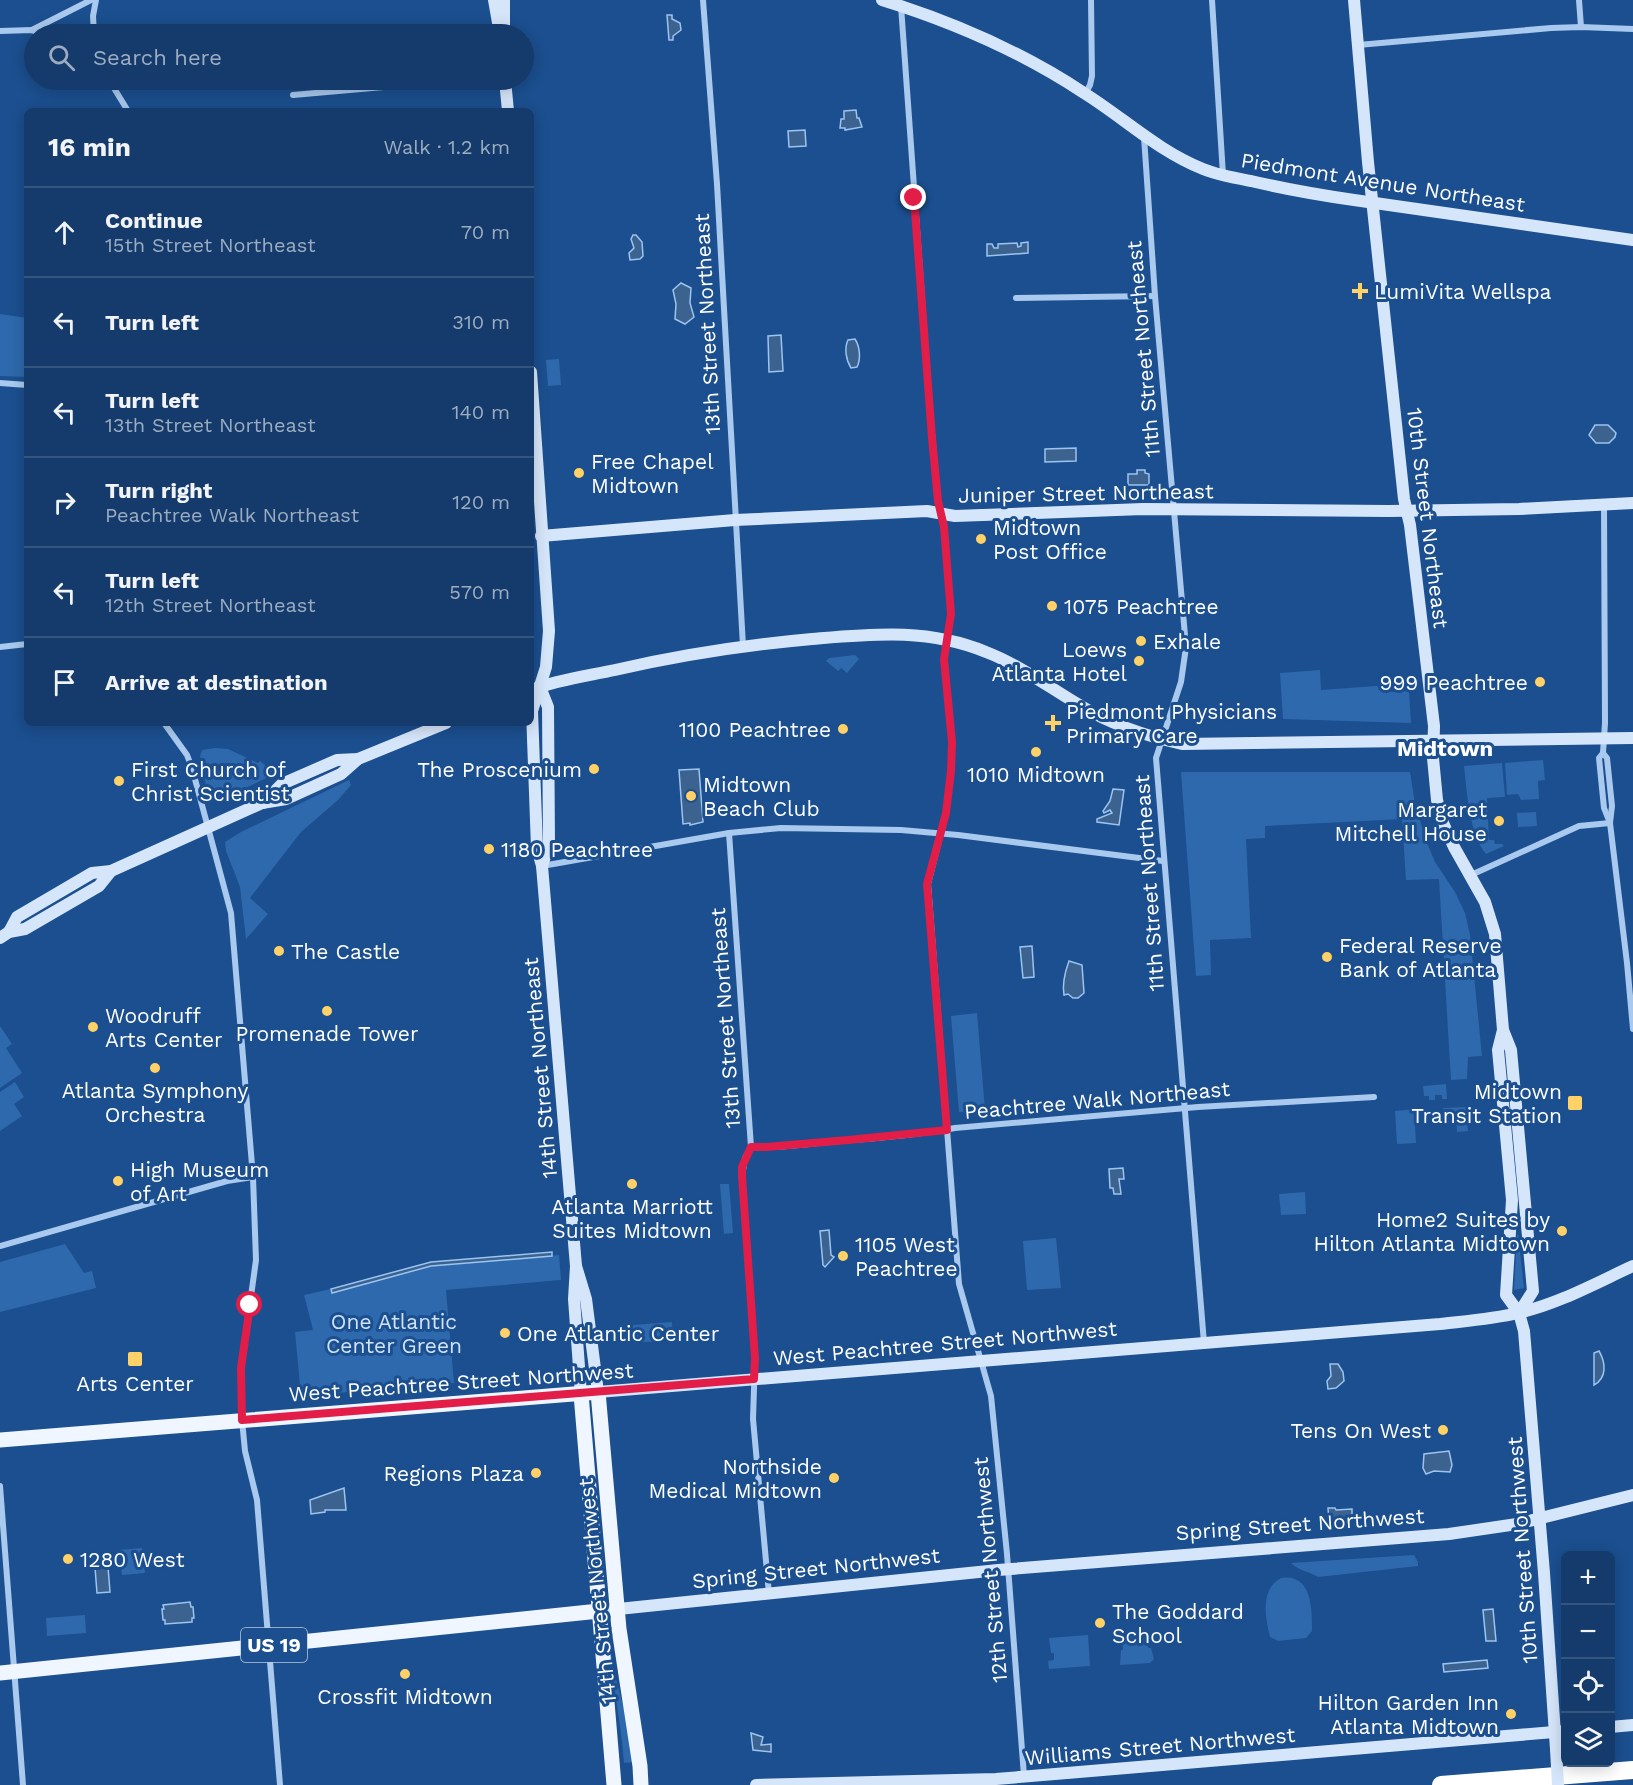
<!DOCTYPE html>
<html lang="en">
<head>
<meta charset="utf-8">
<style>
  body { margin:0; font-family:"Work Sans",sans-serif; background:#214673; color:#f1f3f6 }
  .controls { position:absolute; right:18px; bottom:18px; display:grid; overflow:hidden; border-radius:9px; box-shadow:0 3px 15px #0003 }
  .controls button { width:54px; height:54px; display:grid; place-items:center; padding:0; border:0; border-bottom:2px solid #33557e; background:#143b6b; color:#f1f3f6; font:30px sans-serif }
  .stop { position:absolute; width:18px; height:18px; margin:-14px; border:4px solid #e11d48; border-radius:50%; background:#fff }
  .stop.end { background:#e11d48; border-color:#fff; box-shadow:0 2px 6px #0008 }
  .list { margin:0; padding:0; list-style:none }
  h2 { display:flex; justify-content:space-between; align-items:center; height:78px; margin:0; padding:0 24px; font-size:26px }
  h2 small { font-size:20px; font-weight:400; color:#9dadc1 }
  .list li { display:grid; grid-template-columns:39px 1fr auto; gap:18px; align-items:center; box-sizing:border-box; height:90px; padding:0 24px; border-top:2px solid #33557e }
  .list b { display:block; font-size:22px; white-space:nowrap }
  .list p { margin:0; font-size:20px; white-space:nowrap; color:#9dadc1 }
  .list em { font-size:20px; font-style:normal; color:#9dadc1 }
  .icon { flex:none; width:33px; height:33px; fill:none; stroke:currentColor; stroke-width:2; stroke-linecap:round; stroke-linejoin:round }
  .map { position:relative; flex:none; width:1633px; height:1785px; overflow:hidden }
  .search { position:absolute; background:#143b6b; box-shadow:0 3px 15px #0003; left:24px; top:24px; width:510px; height:66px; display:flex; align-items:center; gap:15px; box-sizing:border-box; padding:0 21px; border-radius:33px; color:#9dadc1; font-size:22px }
  .panel { position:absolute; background:#143b6b; box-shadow:0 3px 15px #0003; left:24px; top:108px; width:510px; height:618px; border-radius:9px }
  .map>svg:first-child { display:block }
  .green { fill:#2e69ad }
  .water { fill:#3c6290; stroke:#9cc4f0; stroke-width:1.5 }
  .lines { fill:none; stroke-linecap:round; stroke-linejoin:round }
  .street { stroke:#a9c9ee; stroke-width:6 }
  .secondary { stroke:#d6e6fa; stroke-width:12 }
  .primary { stroke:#f0f6ff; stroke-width:15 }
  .highway { stroke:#fff; stroke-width:18 }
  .secondary-bridge { stroke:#d6e6fa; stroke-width:12 }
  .route { stroke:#e11d48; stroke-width:8 }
  .poi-dot { fill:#ffd166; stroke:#1b4f8f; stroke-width:2 }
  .labels { text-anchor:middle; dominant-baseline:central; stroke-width:6; stroke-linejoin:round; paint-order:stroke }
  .shield { fill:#1b4f8f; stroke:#bbcadd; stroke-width:1.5 }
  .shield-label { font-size:20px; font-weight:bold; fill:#fff }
  .street-label { font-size:21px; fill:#fff; stroke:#1b4f8f }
  .poi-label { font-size:21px; fill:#fff; stroke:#1b4f8f; text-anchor:start }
  .park-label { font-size:21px; fill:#cfe3fa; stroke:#1b4f8f }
  .neighbourhood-label { font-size:22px; font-weight:bold; fill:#fff; stroke:#1b4f8f }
</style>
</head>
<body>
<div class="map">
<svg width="1633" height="1785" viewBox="0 0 1633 1785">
  <rect width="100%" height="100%" fill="#1b4f8f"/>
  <!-- green -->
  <g class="green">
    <path d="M0,314L27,318V377L0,376Z"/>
    <path d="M559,359L561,385L548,386L546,360Z"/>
    <path d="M855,655L859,659L847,673L841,668L838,671L826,661L829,658Z"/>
    <path d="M1320,670L1321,690L1390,685L1391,692L1409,691L1411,723L1283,719L1280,673Z"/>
    <path d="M215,748L228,749L258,763L260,761L272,771L273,775L220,800C203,796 204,770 200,756L202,750Z"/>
    <path d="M1543,760L1545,780L1538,781L1539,799L1521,800L1518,794L1507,795L1505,763Z"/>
    <path d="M1502,763L1505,797L1487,798L1489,840H1494L1495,844H1502L1504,846L1486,854C1469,834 1467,792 1464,766Z"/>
    <path d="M1181,772H1410L1415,804L1427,843L1435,862L1455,892L1465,913L1470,935L1482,1056L1468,1057L1467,1079L1451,1080L1439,879L1406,880L1402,819L1265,826V838L1246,839L1251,938L1210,940L1211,975L1196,976Z"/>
    <path d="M349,780L351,785L338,800L301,832L250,898L268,914L246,939L240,887L226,851L225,842L241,832Z"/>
    <path d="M1536,812L1537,826L1518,827L1517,813Z"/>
    <path d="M977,1013L985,1110L959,1112L951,1016Z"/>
    <path d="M0,1026L12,1044L6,1048L22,1073L0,1088Z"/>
    <path d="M15,1082L24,1097L14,1104L22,1116L0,1131V1092Z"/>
    <path d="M1446,1084L1447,1099H1442V1095H1435V1100H1429V1096H1424L1423,1086Z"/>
    <path d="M1466,1107L1468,1131L1457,1132L1456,1115L1443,1116V1108Z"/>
    <path d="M1414,1109L1416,1143L1397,1144L1395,1111Z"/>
    <path d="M720,1184H729L733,1233L724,1234Z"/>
    <path d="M1305,1192L1306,1214L1281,1215L1279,1194Z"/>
    <path d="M1518,1234L1524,1288L1514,1290L1517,1235Z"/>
    <path d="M1056,1238L1061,1288L1027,1290L1023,1241Z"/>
    <path d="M65,1244L84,1273L92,1271L96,1288L0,1312V1262Z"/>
    <path d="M559,1255L561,1280L446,1290L454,1383L301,1396L295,1332L313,1330L304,1295L331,1289L332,1292L431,1266Z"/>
    <path d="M672,1322L673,1340L634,1343L633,1325Z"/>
    <path d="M142,1548L145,1573L122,1575L119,1550Z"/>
    <path d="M1414,1555L1418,1562V1566L1318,1577C1308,1571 1299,1571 1291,1563Z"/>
    <path d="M1281,1578C1312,1573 1312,1609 1312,1631L1306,1638L1278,1641L1270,1637C1265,1617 1260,1589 1281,1578Z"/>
    <path d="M85,1615L86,1633L47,1636L46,1618Z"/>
    <path d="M1149,1630L1148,1648H1151L1154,1659L1150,1663L1120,1665L1121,1650H1123L1122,1643L1119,1642V1633L1135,1634V1631Z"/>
    <path d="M1088,1635L1090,1666L1049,1669L1048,1661L1054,1660V1653H1051L1049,1638Z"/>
    <path d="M609,1641L614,1672L629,1728L633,1762L624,1763C621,1722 612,1682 609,1641Z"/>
  </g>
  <!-- water -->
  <g class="water">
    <path d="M667,15H672V19L680,23L681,30L673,36V40H669Z"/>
    <path d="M856,110L857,118H859L862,127L845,130V128H840L841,119H844V111Z"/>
    <path d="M805,130L806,146L789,147L788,131Z"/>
    <path d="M633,235H636L642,242L643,256L640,259L630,260L629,253L634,248L631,239Z"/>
    <path d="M1028,242V253L987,256V244H992L994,248H998V244L1017,243L1018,247L1021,246V243Z"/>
    <path d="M681,283L691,288L690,303L694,317L685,324L675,319L676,304L673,290Z"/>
    <path d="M781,335L783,371L769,372L768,336Z"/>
    <path d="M855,339C860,347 861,359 857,367L851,368C846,360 844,348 848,340Z"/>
    <path d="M1595,425H1608L1616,433L1615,437L1609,443H1596L1589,435Z"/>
    <path d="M1076,448V461L1045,462V449Z"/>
    <path d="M1137,470H1145V473L1149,474V485H1128V474H1137Z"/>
    <path d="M699,769L703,822L690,825V823L683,824L679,770Z"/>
    <path d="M1113,789L1124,790L1119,825L1097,822V819L1112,813L1110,810L1104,813L1103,811L1110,801Z"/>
    <path d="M1032,946L1034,977L1023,978L1020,947Z"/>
    <path d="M1069,961L1082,965L1084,993L1078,998H1073L1068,994L1064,995C1062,984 1065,972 1069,961Z"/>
    <path d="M1123,1168L1124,1179H1119L1121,1194H1114L1113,1188H1110L1109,1169Z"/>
    <path d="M829,1230L831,1255L834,1257L825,1267L823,1265L820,1231Z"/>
    <path d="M552,1252V1256L431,1266L332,1293L331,1289L431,1262Z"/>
    <path d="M1599,1351C1606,1363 1607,1378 1594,1385V1353Z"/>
    <path d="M1330,1364H1338L1343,1372L1344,1381L1336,1388L1328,1389L1327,1381L1331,1376Z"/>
    <path d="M1449,1451L1452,1465L1450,1472L1434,1471L1426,1474L1423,1468L1424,1454Z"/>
    <path d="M344,1488L346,1510H325V1512L311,1514L310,1500Z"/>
    <path d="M1328,1508H1335L1336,1510L1352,1509V1517L1345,1518V1521L1329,1522Z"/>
    <path d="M107,1554L110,1592L97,1593L94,1555Z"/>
    <path d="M190,1602L191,1607H193L194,1618H192V1622L165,1624V1620H163L162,1609H164L163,1605Z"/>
    <path d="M1493,1609L1496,1641H1486L1483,1610Z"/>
    <path d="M1487,1660L1488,1668L1444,1672L1443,1664Z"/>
    <path d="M751,1733L763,1737L761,1745L771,1744V1752L753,1750Z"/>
  </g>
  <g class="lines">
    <!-- street -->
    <g class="street">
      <path d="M703,0L717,184L743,646"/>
      <path d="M1212,0L1223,175"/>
      <path d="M1579,0L1581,27"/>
      <path d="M901,6L930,410L938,501L944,527L951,614L944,659L952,742L951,771L946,813L928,884L959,1284L991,1396L1007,1554L1024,1776"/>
      <path d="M32,30L91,0"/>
      <path d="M0,31L32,30L41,34"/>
      <path d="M94,34L93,16L96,0"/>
      <path d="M1358,45L1551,28L1581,27L1633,29"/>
      <path d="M109,80L128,111"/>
      <path d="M1085,94L1090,85L1092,76L1091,0"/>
      <path d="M293,95L463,80"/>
      <path d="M1144,137L1155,296L1186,647L1181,682L1156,758L1204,1343"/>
      <path d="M1016,298L1155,296"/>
      <path d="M0,383L27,385"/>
      <path d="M1604,505L1605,723L1603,753L1599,758L1604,808L1610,823"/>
      <path d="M0,647L27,644"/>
      <path d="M164,723L187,755L192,768L231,913L253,1177L256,1260L241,1368L242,1420L245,1451L257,1500L280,1785"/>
      <path d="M1603,753L1607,758L1612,806L1610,823L1627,963L1633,1029"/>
      <path d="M729,833L751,1147L745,1158L742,1176L755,1358L753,1419L769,1594"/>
      <path d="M542,866L729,833L781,828L901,830L958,835L1163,861"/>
      <path d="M1471,875L1579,826L1610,823"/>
      <path d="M751,1147C777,1149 804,1144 830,1142C871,1138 913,1136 955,1128L1198,1107L1374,1097"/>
      <path d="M0,1246L227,1181L253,1177"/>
      <path d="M0,1486L23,1785"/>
    </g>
    <!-- secondary -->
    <g class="secondary">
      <path d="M494,0L500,34"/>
      <path d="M882,0C953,22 1022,52 1084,93C1124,118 1158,151 1203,169C1218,175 1235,178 1251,181C1285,189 1319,195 1354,200C1447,214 1540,226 1633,240"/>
      <path d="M1354,0L1368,162L1404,499L1410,525L1434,726L1433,758L1437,800L1443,823L1454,847L1485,902L1495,934L1503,1030L1498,1050L1512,1200L1506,1295L1519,1313L1524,1331L1544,1573L1556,1749"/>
      <path d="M504,33V0"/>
      <path d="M505,80L508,111"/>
      <path d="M531,372L549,631L546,667L532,711L537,848L542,866L576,1266L574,1299L581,1394"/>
      <path d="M541,536L735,520L927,511L955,516L1143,509L1389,511L1519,509L1633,503"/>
      <path d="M540,687L548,707L549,844L542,866"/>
      <path d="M531,690C557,680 587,676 615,670C680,655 745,645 812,639C873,634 928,628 986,652C1020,665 1050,688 1081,706C1112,725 1146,736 1182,744C1333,742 1483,740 1633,738"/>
      <path d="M263,803L282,784L337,760L358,759"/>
      <path d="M9,932L17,917L92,873L111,871L262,803L286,799L341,774L358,759L446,723"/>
      <path d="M0,938L9,932L25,929L99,886L111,871"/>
      <path d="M1503,1030L1511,1050L1533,1291L1519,1313"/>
      <path d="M576,1266L586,1299L598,1392L1440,1324C1466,1321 1493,1319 1518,1313C1558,1304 1596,1283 1633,1266"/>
      <path d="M599,1611L998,1570L1449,1534L1517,1524L1633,1495"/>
      <path d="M1610,1727L1633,1725"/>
      <path d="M756,1785L996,1779L1566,1731"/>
    </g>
    <!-- primary -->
    <g class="primary">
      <path d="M581,1394L614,1785"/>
      <path d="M0,1440L598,1392L619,1629L640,1766L641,1785"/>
      <path d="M0,1673L599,1611"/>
    </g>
    <!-- highway -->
    <path class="highway" d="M1441,1785L1633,1770"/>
    <!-- secondary-bridge -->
    <path class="secondary-bridge" d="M1556,1749L1558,1785"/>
  </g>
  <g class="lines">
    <!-- route -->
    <path class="route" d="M250,1305L241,1368L242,1420L754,1379L755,1358L742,1176V1167L751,1147H766L848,1140L947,1130L927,884L946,813L951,771L952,742L944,659L951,614L944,527L938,501L932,438L914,198"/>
  </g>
  <!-- markers -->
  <g class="poi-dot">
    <path d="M1357 282h6v6h6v6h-6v6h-6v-6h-6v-6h6z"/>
    <circle cx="579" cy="473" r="6"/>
    <circle cx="981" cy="539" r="6"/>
    <circle cx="1052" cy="606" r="6"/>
    <circle cx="1141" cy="641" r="6"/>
    <circle cx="1139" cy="661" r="6"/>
    <circle cx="1540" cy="682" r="6"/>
    <path d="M1050 714h6v6h6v6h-6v6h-6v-6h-6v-6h6z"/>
    <circle cx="843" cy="729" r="6"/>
    <circle cx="1036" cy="752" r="6"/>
    <circle cx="594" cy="769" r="6"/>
    <circle cx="119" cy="781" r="6"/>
    <circle cx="691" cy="796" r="6"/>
    <circle cx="1499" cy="821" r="6"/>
    <circle cx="489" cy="849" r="6"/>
    <circle cx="279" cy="951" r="6"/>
    <circle cx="1327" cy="957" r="6"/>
    <circle cx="327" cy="1011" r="6"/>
    <circle cx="93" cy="1027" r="6"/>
    <circle cx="155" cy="1068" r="6"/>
    <rect x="1567" y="1095" width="16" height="16" rx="3"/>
    <circle cx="118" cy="1181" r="6"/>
    <circle cx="632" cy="1184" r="6"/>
    <circle cx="1562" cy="1231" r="6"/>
    <circle cx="843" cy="1256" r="6"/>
    <circle cx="505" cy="1333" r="6"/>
    <rect x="127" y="1351" width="16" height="16" rx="3"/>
    <circle cx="1443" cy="1430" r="6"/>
    <circle cx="536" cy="1473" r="6"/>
    <circle cx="834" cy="1478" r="6"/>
    <circle cx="68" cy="1559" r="6"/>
    <circle cx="1100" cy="1623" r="6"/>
    <circle cx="405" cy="1674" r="6"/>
    <circle cx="1511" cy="1714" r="6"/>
  </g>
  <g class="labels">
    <!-- shield labels -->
    <rect class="shield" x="241" y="1628" width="66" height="34" rx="4.5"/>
    <g class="shield-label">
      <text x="274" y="1645">US 19</text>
    </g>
    <!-- street labels -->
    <g class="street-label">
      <text transform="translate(1383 182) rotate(9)">Piedmont Avenue Northeast</text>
      <text transform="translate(707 324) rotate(-93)">13th Street Northeast</text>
      <text transform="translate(1143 349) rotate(-95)">11th Street Northeast</text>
      <text transform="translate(1086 493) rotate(-1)">Juniper Street Northeast</text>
      <text transform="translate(1428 518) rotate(83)">10th Street Northeast</text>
      <text transform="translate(1149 883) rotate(-94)">11th Street Northeast</text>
      <text transform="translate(725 1018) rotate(-94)">13th Street Northeast</text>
      <text transform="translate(540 1068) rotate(-95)">14th Street Northeast</text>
      <text transform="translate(1097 1100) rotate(-5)">Peachtree Walk Northeast</text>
      <text transform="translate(945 1343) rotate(-5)">West Peachtree Street Northwest</text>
      <text transform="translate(461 1382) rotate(-4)">West Peachtree Street Northwest</text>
      <text transform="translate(1300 1524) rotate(-4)">Spring Street Northwest</text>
      <text transform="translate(1522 1550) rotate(-94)">10th Street Northwest</text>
      <text transform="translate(816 1568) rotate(-6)">Spring Street Northwest</text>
      <text transform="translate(990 1570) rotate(-95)">12th Street Northwest</text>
      <text transform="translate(597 1591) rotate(-96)">14th Street Northwest</text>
      <text transform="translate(1160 1746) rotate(-5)">Williams Street Northwest</text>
    </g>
    <!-- poi labels -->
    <g class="poi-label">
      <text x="1374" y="291">LumiVita Wellspa</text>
      <text x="591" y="461">Free Chapel<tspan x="591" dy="24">Midtown</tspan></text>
      <text x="993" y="527">Midtown<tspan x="993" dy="24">Post Office</tspan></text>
      <text x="1064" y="606">1075 Peachtree</text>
      <text x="1153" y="641">Exhale</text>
      <text x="1127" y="649" text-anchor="end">Loews<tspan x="1127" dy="24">Atlanta Hotel</tspan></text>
      <text x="1528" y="682" text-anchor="end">999 Peachtree</text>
      <text x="1066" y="711">Piedmont Physicians<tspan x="1066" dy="24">Primary Care</tspan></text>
      <text x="831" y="729" text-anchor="end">1100 Peachtree</text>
      <text x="131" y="769">First Church of<tspan x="131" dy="24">Christ Scientist</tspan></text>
      <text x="582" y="769" text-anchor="end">The Proscenium</text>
      <text x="1036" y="774" text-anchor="middle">1010 Midtown</text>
      <text x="703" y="784">Midtown<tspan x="703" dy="24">Beach Club</tspan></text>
      <text x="1487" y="809" text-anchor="end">Margaret<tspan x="1487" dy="24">Mitchell House</tspan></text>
      <text x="501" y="849">1180 Peachtree</text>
      <text x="1339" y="945">Federal Reserve<tspan x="1339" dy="24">Bank of Atlanta</tspan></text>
      <text x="291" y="951">The Castle</text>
      <text x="105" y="1015">Woodruff<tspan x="105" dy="24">Arts Center</tspan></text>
      <text x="327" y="1033" text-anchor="middle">Promenade Tower</text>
      <text x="155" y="1090" text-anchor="middle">Atlanta Symphony<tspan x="155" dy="24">Orchestra</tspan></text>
      <text x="1562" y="1091" text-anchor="end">Midtown<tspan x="1562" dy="24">Transit Station</tspan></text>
      <text x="130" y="1169">High Museum<tspan x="130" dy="24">of Art</tspan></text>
      <text x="632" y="1206" text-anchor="middle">Atlanta Marriott<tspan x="632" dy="24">Suites Midtown</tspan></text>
      <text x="1550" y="1219" text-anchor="end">Home2 Suites by<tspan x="1550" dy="24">Hilton Atlanta Midtown</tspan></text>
      <text x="855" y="1244">1105 West<tspan x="855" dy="24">Peachtree</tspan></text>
      <text x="517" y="1333">One Atlantic Center</text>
      <text x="135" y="1383" text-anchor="middle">Arts Center</text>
      <text x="1431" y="1430" text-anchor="end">Tens On West</text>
      <text x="822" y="1466" text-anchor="end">Northside<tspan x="822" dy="24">Medical Midtown</tspan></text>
      <text x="524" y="1473" text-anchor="end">Regions Plaza</text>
      <text x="80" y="1559">1280 West</text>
      <text x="1112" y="1611">The Goddard<tspan x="1112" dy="24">School</tspan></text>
      <text x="405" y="1696" text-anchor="middle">Crossfit Midtown</text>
      <text x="1499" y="1702" text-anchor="end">Hilton Garden Inn<tspan x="1499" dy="24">Atlanta Midtown</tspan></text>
    </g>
    <!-- park labels -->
    <g class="park-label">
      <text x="394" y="1321">One Atlantic<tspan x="394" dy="24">Center Green</tspan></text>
    </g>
    <!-- neighbourhood labels -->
    <g class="neighbourhood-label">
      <text x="1445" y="748">Midtown</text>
    </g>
  </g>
</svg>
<div class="controls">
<button>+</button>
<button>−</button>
<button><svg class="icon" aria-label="locate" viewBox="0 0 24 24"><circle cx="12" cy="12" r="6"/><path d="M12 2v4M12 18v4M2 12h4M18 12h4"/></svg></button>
<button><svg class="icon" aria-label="layers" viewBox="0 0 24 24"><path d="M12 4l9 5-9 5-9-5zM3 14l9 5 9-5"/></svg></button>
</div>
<div class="stop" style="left:250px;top:1305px"></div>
<div class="stop end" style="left:914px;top:198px"></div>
<div class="search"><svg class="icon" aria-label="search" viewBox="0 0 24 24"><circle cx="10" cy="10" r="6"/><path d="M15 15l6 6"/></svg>Search here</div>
<section class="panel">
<h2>16 min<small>Walk · 1.2 km</small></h2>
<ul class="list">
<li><svg class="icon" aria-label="ahead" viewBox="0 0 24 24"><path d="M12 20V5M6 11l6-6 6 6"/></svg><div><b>Continue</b><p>15th Street Northeast</p></div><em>70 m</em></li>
<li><svg class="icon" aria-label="left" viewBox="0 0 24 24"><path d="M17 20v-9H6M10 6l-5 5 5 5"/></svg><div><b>Turn left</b></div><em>310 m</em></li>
<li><svg class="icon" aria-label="left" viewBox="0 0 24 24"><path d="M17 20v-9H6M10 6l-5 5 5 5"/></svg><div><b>Turn left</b><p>13th Street Northeast</p></div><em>140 m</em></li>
<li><svg class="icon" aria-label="right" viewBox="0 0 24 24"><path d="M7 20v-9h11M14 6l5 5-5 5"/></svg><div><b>Turn right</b><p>Peachtree Walk Northeast</p></div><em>120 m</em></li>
<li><svg class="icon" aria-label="left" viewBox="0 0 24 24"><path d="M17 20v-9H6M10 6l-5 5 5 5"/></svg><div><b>Turn left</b><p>12th Street Northeast</p></div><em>570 m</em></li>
<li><svg class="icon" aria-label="arrive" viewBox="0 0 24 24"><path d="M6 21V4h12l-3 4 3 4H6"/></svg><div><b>Arrive at destination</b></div></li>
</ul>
</section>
</div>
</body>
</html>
